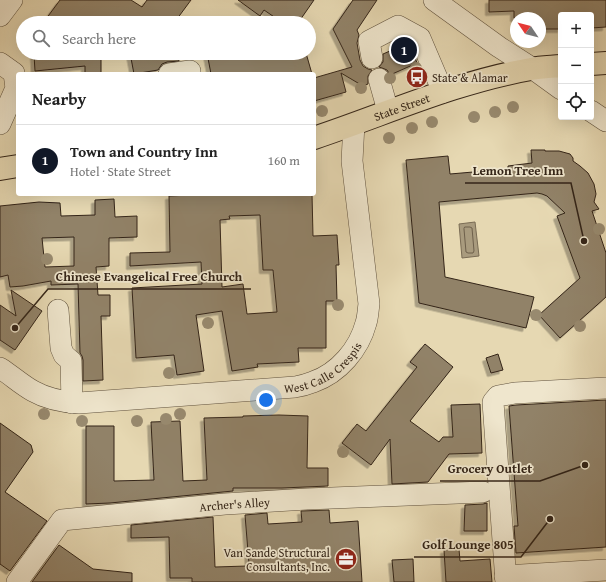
<!DOCTYPE html>
<html lang="en">
<head>
<meta charset="utf-8">
<style>
  body { margin:0; font-family:"Gentium Book Plus",serif; background:#f6f6f6; color:#222 }
  .controls { position:absolute; right:12px; top:12px; display:grid; overflow:hidden; border-radius:4px; box-shadow:0 4px 16px #0002 }
  .controls button { width:36px; height:36px; display:grid; place-items:center; padding:0; border:0; border-bottom:1px solid #e0e0e0; background:#fff; color:#222; font:20px sans-serif }
  .compass { position:absolute; left:510px; top:12px; width:36px; height:36px; border-radius:50%; background:#fff; box-shadow:0 4px 16px #0002; rotate:305deg }
  .you { position:absolute; left:266px; top:400px; width:14px; height:14px; margin:-10px; border:3px solid #fff; border-radius:50%; background:#1a73e8; box-shadow:0 0 0 6px #1a73e833 }
  .badge { display:grid; place-items:center; width:26px; height:26px; border-radius:50%; background:#111827; color:#fff; font-size:13px; font-weight:700 }
  .pin { position:absolute; translate:-50% -50%; border:2px solid #fff; box-shadow:0 1px 4px #0006 }
  .list { margin:0; padding:0; list-style:none }
  h2 { display:flex; justify-content:space-between; align-items:center; height:52px; margin:0; padding:0 16px; font-size:17px }
  h2 small { font-size:13px; font-weight:400; color:#767676 }
  .list li { display:grid; grid-template-columns:26px 1fr auto; gap:12px; align-items:center; box-sizing:border-box; height:72px; padding:0 16px; border-top:1px solid #e0e0e0 }
  .list b { display:block; font-size:15px; white-space:nowrap }
  .list p { margin:0; font-size:13px; white-space:nowrap; color:#767676 }
  .list em { font-size:13px; font-style:normal; color:#767676 }
  .icon { flex:none; width:22px; height:22px; fill:none; stroke:currentColor; stroke-width:2; stroke-linecap:round; stroke-linejoin:round }
  .map { position:relative; flex:none; width:606px; height:582px; overflow:hidden }
  .search { position:absolute; background:#fff; box-shadow:0 4px 16px #0002; left:16px; top:16px; width:300px; height:44px; display:flex; align-items:center; gap:10px; box-sizing:border-box; padding:0 14px; border-radius:22px; color:#767676; font-size:15px }
  .panel { position:absolute; background:#fff; box-shadow:0 4px 16px #0002; left:16px; top:72px; width:300px; height:124px; border-radius:4px }
  .map>svg:first-child { display:block }
  .water { fill:#a99b7e; stroke:#7a6c55 }
  .lines { fill:none; stroke-linecap:round; stroke-linejoin:round }
  .shore { stroke:#6e604b; stroke-width:1 }
  .building { fill:#918268; stroke:#342518; fill-rule:evenodd; filter:url(#shadow) }
  .minor-casing { stroke:#60523e; stroke-width:22 }
  .major-casing { stroke:#342518; stroke-width:24 }
  .minor { stroke:#efe6cd; stroke-width:21 }
  .major { stroke:#e6d8b2; stroke-width:22 }
  .tree { fill:#988a6f }
  .labels { text-anchor:middle; dominant-baseline:central; stroke-width:3.5; stroke-linejoin:round; paint-order:stroke }
  .poi-label { font-size:12px; fill:#342518; stroke:#efe6cd; text-anchor:start }
  .street-label { font-size:12px; fill:#342518; stroke:#efe6cd }
  .leader { fill:none; stroke:#342518; stroke-width:1.5 }
  .callout-dot { fill:#342518; stroke:#efe6cd; stroke-width:1.5 }
  .callout-label { font-size:13px; text-anchor:middle; font-weight:bold; fill:#342518; stroke:#efe6cd; stroke-width:3.5; stroke-linejoin:round; paint-order:stroke }
</style>
</head>
<body>
<div class="map">
<svg width="606" height="582" viewBox="0 0 606 582">
  <defs>
    <filter id="shadow"><feDropShadow dx="-3.5" dy="3.5" stdDeviation="0" flood-color="#0004"/></filter>
  </defs>
  <rect width="100%" height="100%" fill="#e6d8b2"/>
  <filter id="stains"><feTurbulence type="fractalNoise" baseFrequency=".005" numOctaves="4"/><feColorMatrix values="0 0 0 0 .2 0 0 0 0 .09 0 0 0 0 .02 0 0 0 .5 -.17"/></filter>
  <radialGradient id="worn" r=".72"><stop offset=".6" stop-color="#630" stop-opacity="0"/><stop offset="1" stop-color="#630" stop-opacity=".3"/></radialGradient>
  <!-- water -->
  <path class="water" d="M475,222L479,256L462,258L459,224Z"/>
  <g class="lines">
    <!-- shore -->
    <path class="shore" d="M465,227H470L472,228L474,251L473,253H468L466,252L464,229Z"/>
  </g>
  <!-- building -->
  <g class="building">
    <path d="M60,0H131L142,7L147,0H191L174,23H43Z"/>
    <path d="M238,0H314L298,23L288,17L283,23L264,10L260,16Z"/>
    <path d="M353,0H377L357,30L359,35L357,43L360,60L363,66L368,69L372,70L368,76V84L363,86L341,73L346,92L314,101V78L352,67L333,29Z"/>
    <path d="M489,0H606V27L591,28V15H561V29H540V18H514V11L489,12Z"/>
    <path d="M406,44L411,47L417,63L390,75L387,70L382,68L379,67L383,62V54Z"/>
    <path d="M62,53H101V74H85V66L35,71L34,55Z"/>
    <path d="M130,53H177L179,61L167,62L162,64L158,70L134,74Z"/>
    <path d="M207,53H306L312,74H211Z"/>
    <path d="M531,150H545V151H559L570,154L573,158V161L580,166L588,173L594,184L596,194L594,202L599,209L592,211L606,253V297L560,338L539,315L580,278L557,216L565,213L547,196L542,194L537,193L439,202L445,277L534,297L526,328L419,303L406,160L448,156L450,174L508,169V166L532,163Z"/>
    <path d="M213,194H312L313,236L337,235L339,265H336L337,301H326V348H298L299,362L257,364L258,367L232,371L222,311L196,315L204,371L177,375L174,355L136,358L132,288L202,284L201,262L130,266V253L170,252L169,196ZM260,215L263,270H273L277,312L247,314L243,284L222,287L220,220L230,219L229,216Z"/>
    <path d="M114,199L115,217L137,216V237L109,238V266L96,267L98,295H110V316H101L103,380L83,381V360L82,356L80,353L78,284L51,285V281L23,286L10,287L8,275L0,277V206L39,202L60,203L61,216L95,215V200ZM74,237V266L45,267L42,238Z"/>
    <path d="M11,290L42,311L15,350L0,340V305L16,316Z"/>
    <path d="M425,344L453,367L410,421L439,442L443,437H453L451,405L480,404L482,453L449,454L428,482L392,484L390,439L371,465L342,443L357,424L366,431L417,367L410,362Z"/>
    <path d="M498,354L503,370L491,373L486,358Z"/>
    <path d="M606,400V547L516,553L514,526H518L509,406L516,405Z"/>
    <path d="M279,415L308,416L307,468H328V486L282,488H233V491L110,503L86,504V426H114V481L154,480L151,422L180,421L183,481L207,480L204,418L243,417V416Z"/>
    <path d="M0,423L31,445L33,452L5,492L47,521L10,571L0,564Z"/>
    <path d="M487,503V531H464L465,505L483,504Z"/>
    <path d="M329,510L330,523L358,521L362,582H192V578H170L169,537L131,538V525L213,517L215,567L247,566V564H249L245,515L267,513L268,524L302,522L301,511Z"/>
    <path d="M59,545L93,569L132,573V582H32Z"/>
    <path d="M459,549L460,561L490,559L492,582H446L444,550Z"/>
    <path d="M413,559L414,582H394L392,560Z"/>
  </g>
  <g class="lines">
    <!-- minor casing -->
    <g class="minor-casing">
      <g id="minor">
        <path d="M434,0L499,47L532,68L561,89"/>
        <path d="M0,16L12,0"/>
        <path d="M372,58L369,41L398,26L420,38L443,92"/>
        <path d="M0,63L14,73L16,88L0,124"/>
        <path d="M169,74L190,71V74"/>
        <path d="M379,79L388,111"/>
        <path d="M591,111L606,121"/>
        <path d="M58,310L61,348L64,355L71,361L72,403"/>
        <path id="s1" d="M0,368C11,375 22,385 33,391C47,399 63,402 79,403L295,387C301,386 308,384 313,382C339,373 359,349 366,323C368,317 368,310 369,304L352,161L354,124"/>
        <path d="M505,576L606,570"/>
        <path id="s2" d="M17,582L62,520L225,504L307,499L483,492"/>
        <path d="M506,582L493,402L498,396L515,393L606,388"/>
      </g>
    </g>
    <!-- major casing -->
    <g class="major-casing">
      <g id="major">
        <path d="M591,64L606,63"/>
        <path id="s3" d="M314,138C386,114 456,82 531,69C541,67 551,67 561,66"/>
        <path d="M0,169L18,166"/>
      </g>
    </g>
    <!-- minor -->
    <use href="#minor" class="minor"/>
    <!-- major -->
    <use href="#major" class="major"/>
  </g>
  <!-- trees -->
  <g class="tree">
    <circle cx="416" cy="68" r="6"/>
    <circle cx="390" cy="78" r="6"/>
    <circle cx="361" cy="88" r="6"/>
    <circle cx="513" cy="107" r="6"/>
    <circle cx="322" cy="111" r="6"/>
    <circle cx="495" cy="112" r="6"/>
    <circle cx="474" cy="117" r="6"/>
    <circle cx="432" cy="122" r="6"/>
    <circle cx="412" cy="128" r="6"/>
    <circle cx="389" cy="138" r="6"/>
    <circle cx="599" cy="229" r="6"/>
    <circle cx="47" cy="259" r="6"/>
    <circle cx="338" cy="305" r="6"/>
    <circle cx="536" cy="315" r="6"/>
    <circle cx="208" cy="323" r="6"/>
    <circle cx="580" cy="326" r="6"/>
    <circle cx="169" cy="373" r="6"/>
    <circle cx="44" cy="414" r="6"/>
    <circle cx="180" cy="414" r="6"/>
    <circle cx="166" cy="419" r="6"/>
    <circle cx="82" cy="421" r="6"/>
    <circle cx="137" cy="421" r="6"/>
    <circle cx="343" cy="452" r="6"/>
  </g>
  <!-- icons -->
  <defs>
    <g id="bus-disc" transform="scale(1.15)"><circle r="9.5" fill="#8f2418" stroke="#efe6cd"/><path d="M-5-6H5V4H4V6H2V4H-2V6H-4V4H-5ZM-3.5-4V0h7V-4ZM-3.5 1.2v1.5H-2V1.2ZM2 1.2v1.5H3.5V1.2Z" fill="#fff"/></g>
    <g id="office-disc" transform="scale(1.15)"><circle r="9.5" fill="#8f2418" stroke="#efe6cd"/><path d="M-6-3h4V-5.5h4V-3h4V5H-6ZM-1-4.5V-3h2v-1.5ZM-6 0V1H6V0Z" fill="#fff"/></g>
  </defs>
  <g fill-rule="evenodd">
    <use href="#bus-disc" x="417" y="77"/>
    <use href="#office-disc" x="346" y="559"/>
  </g>
  <g class="labels">
    <!-- poi labels -->
    <g class="poi-label">
      <text x="432" y="77">State &amp; Alamar</text>
      <text x="330" y="552" text-anchor="end">Van Sande Structural<tspan x="330" dy="14">Consultants, Inc.</tspan></text>
    </g>
    <!-- street labels -->
    <g class="street-label">
      <text stroke="none"><textPath href="#s3" startOffset="93">State Street</textPath></text>
      <text stroke="none"><textPath href="#s1" startOffset="339">West Calle Crespis</textPath></text>
      <text stroke="none"><textPath href="#s2" startOffset="250">Archer's Alley</textPath></text>
    </g>
  </g>
  <!-- callouts -->
  <path class="leader" d="M584 241L571 183H465M15 328L48 289H251M585 465L540 481H440M550 519L521 557H414"/>
  <g class="callout-dot">
    <circle cx="584" cy="241" r="4"/>
    <circle cx="15" cy="328" r="4"/>
    <circle cx="585" cy="465" r="4"/>
    <circle cx="550" cy="519" r="4"/>
  </g>
  <g class="callout-label">
    <text x="518" y="175">Lemon Tree Inn</text>
    <text x="149" y="281">Chinese Evangelical Free Church</text>
    <text x="490" y="473">Grocery Outlet</text>
    <text x="468" y="549">Golf Lounge 805</text>
  </g>
  <rect width="100%" height="100%" filter="url(#stains)"/>
  <rect width="100%" height="100%" fill="url(#worn)"/>
</svg>
<div class="controls">
<button>+</button>
<button>−</button>
<button><svg class="icon" aria-label="locate" viewBox="0 0 24 24"><circle cx="12" cy="12" r="6"/><path d="M12 2v4M12 18v4M2 12h4M18 12h4"/></svg></button>
</div>
<svg class="compass" viewBox="-18 -18 36 36"><path d="M0-13l5 13h-10z" fill="#e53935"/><path d="M0 13l5-13h-10z" fill="#767676"/></svg>
<div class="you"></div>
<div class="pin badge" style="left:404px;top:50px">1</div>
<div class="search"><svg class="icon" aria-label="search" viewBox="0 0 24 24"><circle cx="10" cy="10" r="6"/><path d="M15 15l6 6"/></svg>Search here</div>
<section class="panel">
<h2>Nearby<small></small></h2>
<ul class="list">
<li><span class="badge">1</span><div><b>Town and Country Inn</b><p>Hotel · State Street</p></div><em>160 m</em></li>
</ul>
</section>
</div>
</body>
</html>
